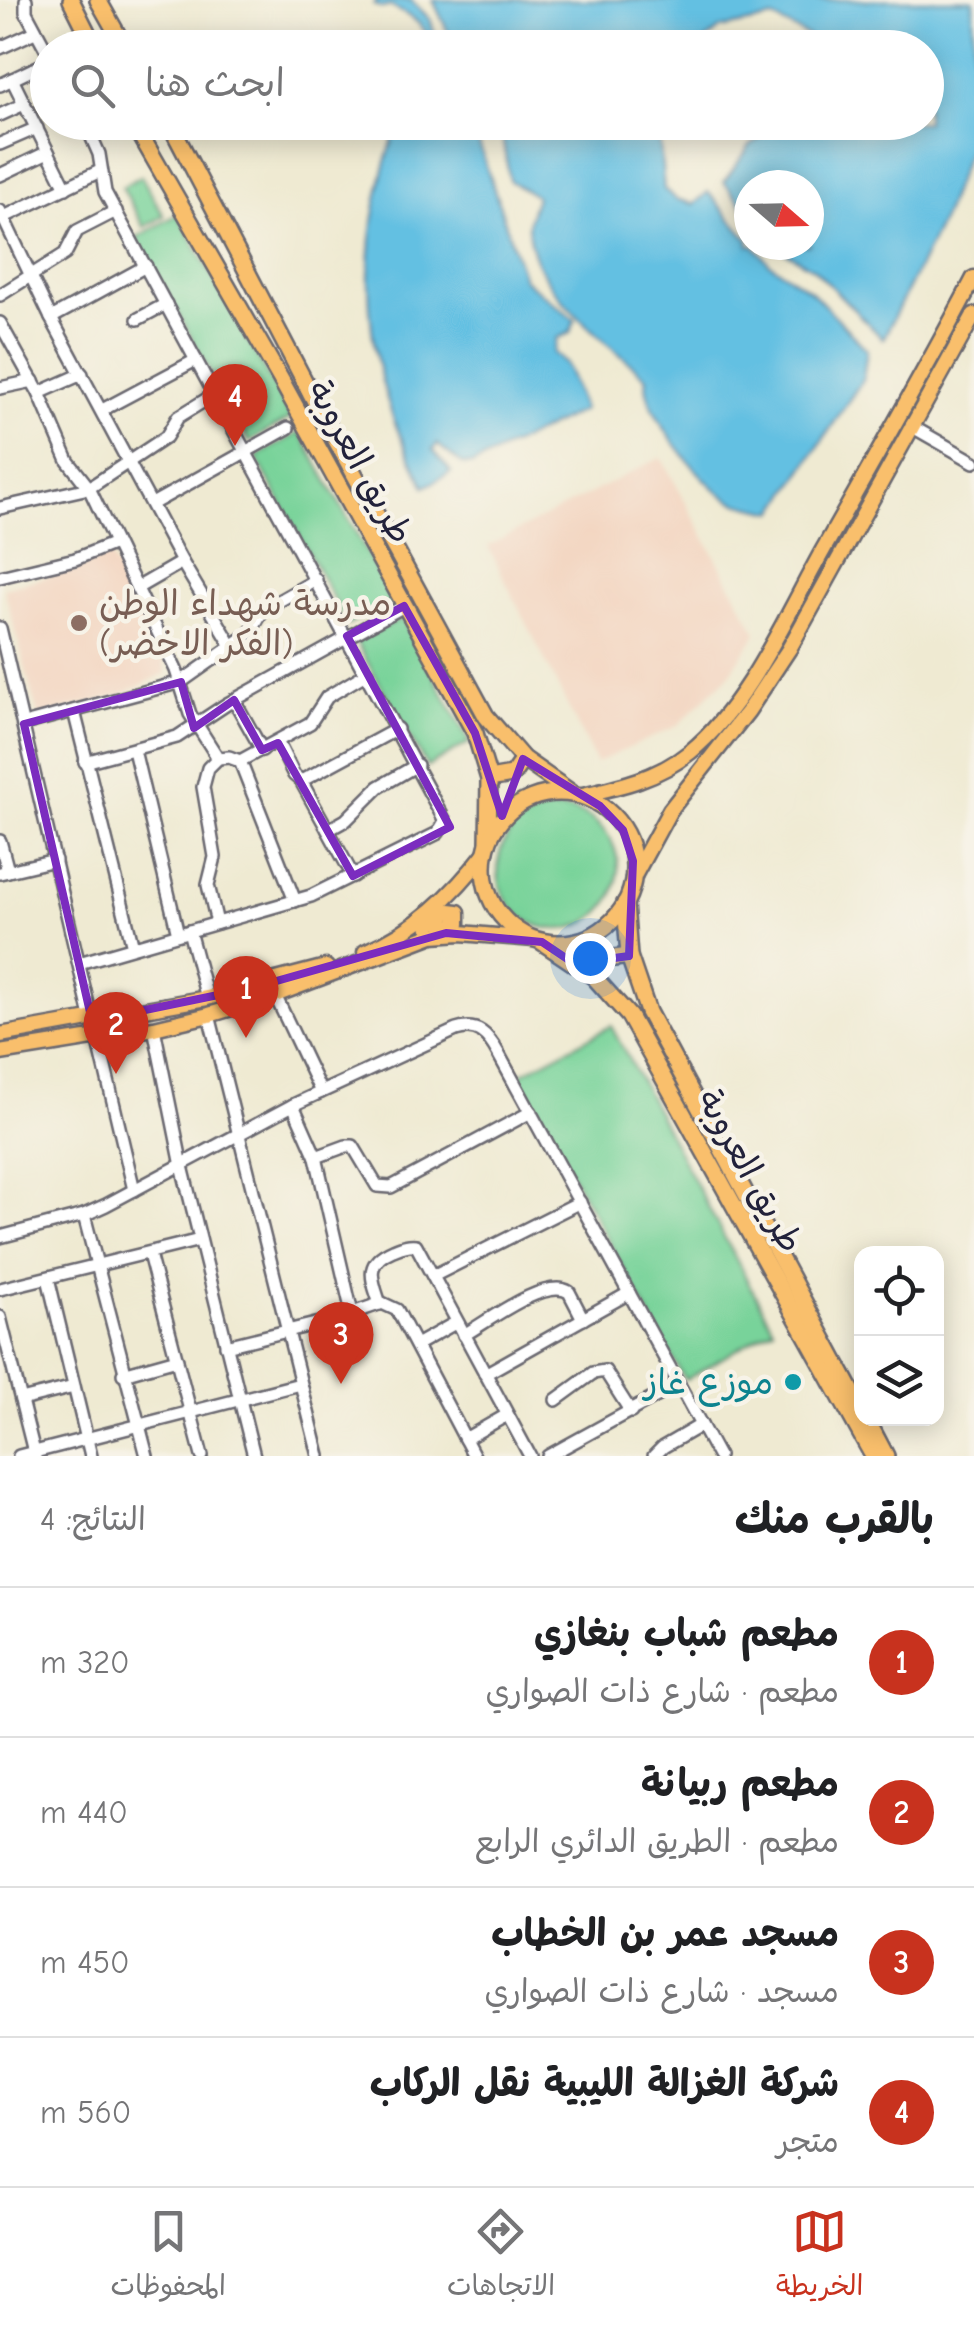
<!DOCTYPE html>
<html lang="ar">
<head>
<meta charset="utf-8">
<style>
  body { margin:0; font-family:"Comic Neue","Playpen Sans Arabic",sans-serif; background:#f6f6f6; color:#202124; direction:rtl }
  .controls { position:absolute; right:30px; bottom:30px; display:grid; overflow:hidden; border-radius:20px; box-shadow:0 5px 25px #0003 }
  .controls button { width:90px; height:90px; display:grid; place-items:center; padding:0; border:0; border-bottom:2px solid #e0e0e0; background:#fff; color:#202124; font:50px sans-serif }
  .compass { position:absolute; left:734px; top:170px; width:90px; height:90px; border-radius:50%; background:#fff; box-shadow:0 5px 25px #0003; rotate:110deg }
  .you { position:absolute; left:590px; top:958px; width:35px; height:35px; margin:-25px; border:8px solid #fff; border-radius:50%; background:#1a73e8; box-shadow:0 0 0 15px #1a73e833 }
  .badge { display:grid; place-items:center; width:65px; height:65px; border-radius:50%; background:#c8321e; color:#fff; font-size:32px; font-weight:700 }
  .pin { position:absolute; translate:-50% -82px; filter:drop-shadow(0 2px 5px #0008) }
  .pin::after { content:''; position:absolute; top:52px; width:35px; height:30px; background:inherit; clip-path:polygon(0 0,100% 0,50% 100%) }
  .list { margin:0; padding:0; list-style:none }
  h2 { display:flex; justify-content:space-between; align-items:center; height:130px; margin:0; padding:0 40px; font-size:42px }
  h2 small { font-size:32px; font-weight:400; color:#757577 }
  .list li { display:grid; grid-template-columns:65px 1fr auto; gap:30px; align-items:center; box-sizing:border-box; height:150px; padding:0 40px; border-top:2px solid #e0e0e0 }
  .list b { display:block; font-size:38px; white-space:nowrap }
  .list p { margin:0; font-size:32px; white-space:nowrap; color:#757577 }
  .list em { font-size:32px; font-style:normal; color:#757577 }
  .icon { flex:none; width:55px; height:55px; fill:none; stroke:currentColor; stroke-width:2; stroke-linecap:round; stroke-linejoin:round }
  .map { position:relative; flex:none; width:974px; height:1456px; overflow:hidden; direction:ltr }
  .search { position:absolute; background:#fff; box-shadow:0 5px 25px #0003; left:30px; right:30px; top:30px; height:110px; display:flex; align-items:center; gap:25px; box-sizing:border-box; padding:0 35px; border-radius:55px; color:#757577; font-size:38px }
  .sheet { height:730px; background:#fff }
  nav { display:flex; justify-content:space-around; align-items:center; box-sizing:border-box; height:140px; border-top:2px solid #e0e0e0; background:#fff; font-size:28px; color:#757577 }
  nav a { display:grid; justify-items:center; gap:5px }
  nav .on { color:#c8321e }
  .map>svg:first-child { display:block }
  .built { fill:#f3d4bf }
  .green { fill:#78d39a; stroke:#4d7a6a; stroke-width:2.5 }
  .water { fill:#64c0e2; stroke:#43718e; stroke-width:2.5 }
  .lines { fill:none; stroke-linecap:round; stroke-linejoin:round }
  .minor-casing { stroke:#6a6870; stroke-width:16 }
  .major-casing { stroke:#6a6870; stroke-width:19 }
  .highway-casing { stroke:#6a6870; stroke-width:20 }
  .minor { stroke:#fff; stroke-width:11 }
  .major { stroke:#f9bf6c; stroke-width:14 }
  .highway { stroke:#f9bf6c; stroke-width:15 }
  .marked { fill:none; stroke:#7b2cbf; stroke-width:8; stroke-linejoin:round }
  .education-dot { fill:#8d6e63; stroke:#f7f3e8; stroke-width:4 }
  .culture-dot { fill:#0f9aa8; stroke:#f7f3e8; stroke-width:4 }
  .labels { text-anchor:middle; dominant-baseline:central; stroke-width:9; stroke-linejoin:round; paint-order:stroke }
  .street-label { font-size:35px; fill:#22223b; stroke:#f7f3e8 }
  .education-label { font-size:35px; fill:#785e54; stroke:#f7f3e8; text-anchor:start }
  .culture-label { font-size:35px; fill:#0d838f; stroke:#f7f3e8; text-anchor:end }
</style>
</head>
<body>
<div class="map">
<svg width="974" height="1456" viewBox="0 0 974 1456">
  <rect width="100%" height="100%" fill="#f7f3e8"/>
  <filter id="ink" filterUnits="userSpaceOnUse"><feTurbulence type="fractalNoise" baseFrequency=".01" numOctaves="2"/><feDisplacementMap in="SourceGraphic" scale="20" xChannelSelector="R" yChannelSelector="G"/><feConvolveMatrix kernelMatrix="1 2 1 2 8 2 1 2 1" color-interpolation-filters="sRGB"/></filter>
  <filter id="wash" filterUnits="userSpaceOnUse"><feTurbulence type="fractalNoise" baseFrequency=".0048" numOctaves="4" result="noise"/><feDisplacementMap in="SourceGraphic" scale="40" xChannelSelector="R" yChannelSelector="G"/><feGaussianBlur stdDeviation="2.25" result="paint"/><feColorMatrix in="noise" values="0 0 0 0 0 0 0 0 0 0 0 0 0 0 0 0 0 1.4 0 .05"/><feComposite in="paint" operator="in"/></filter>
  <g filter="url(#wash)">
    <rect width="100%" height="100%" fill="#efead2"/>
    <!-- built -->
    <g class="built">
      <path d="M661,457L757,633L729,675L677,726L596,763L488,546Z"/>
      <path d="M109,554L163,657L166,673L122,694L38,716L4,588L78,569Z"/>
    </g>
    <!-- green -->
    <g class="green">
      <path d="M141,176L164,216L144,227L122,187Z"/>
      <path d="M178,214L291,418L249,441L136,238Z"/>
      <path d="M300,432L394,602L348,625L256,457Z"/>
      <path d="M402,618L470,742L427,767L356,642Z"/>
      <circle cx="558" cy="869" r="60"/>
      <path d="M611,1026L773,1328L685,1380L517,1076Z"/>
    </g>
    <!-- water -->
    <g class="water">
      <path d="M377,0H411L430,19L439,47H431C426,23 411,17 390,6L383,8L374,5Z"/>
      <path d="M433,0H973L974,135L941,222L883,339L814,269L774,245H809V185H749V214L724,182L750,146L780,123L926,122V48L812,47L811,38L773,18L720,29L698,47H455Z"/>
      <path d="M399,123H472L524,279L575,320L570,333L557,338L554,353L566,364L583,410L472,465L462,464L437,444L433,450L451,472L425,487C414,464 401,441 393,417C358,318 362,220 399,123Z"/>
      <path d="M492,123H662L659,133L664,189L676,199L694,204L708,192L749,240V245H754L769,263L812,292L867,350L863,379L775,512C761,508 742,507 729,499C704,486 638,406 647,378C605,339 530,289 528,226C528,217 534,205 536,196L510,181L502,136Z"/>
    </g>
  </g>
  <g filter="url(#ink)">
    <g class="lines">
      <!-- minor casing -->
      <g class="minor-casing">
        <g id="minor">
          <path d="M26,0V12L48,53"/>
          <path d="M0,48L35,32"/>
          <path d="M12,79L66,188"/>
          <path d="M0,85L48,62"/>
          <path d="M0,115L24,104"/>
          <path d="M0,144L37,128"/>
          <path d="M0,175L48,152"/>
          <path d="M0,211L51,318L182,562L232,646L181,682L24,724"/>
          <path d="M0,219L100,171"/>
          <path d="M0,295L65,254L77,231L116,211"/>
          <path d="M51,318L146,266"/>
          <path d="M138,319L166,304"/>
          <path d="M0,323L39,393L68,461L89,488L176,670L190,714L218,758L229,757L240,761L310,723L327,697L367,673"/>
          <path d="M0,388L33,381"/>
          <path d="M39,393L82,374"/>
          <path d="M102,410L196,360"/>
          <path d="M911,426L974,462"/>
          <path d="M152,504L288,428"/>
          <path d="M0,508L89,488L166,437L178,417L215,394"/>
          <path d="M0,577L75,559L115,543"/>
          <path d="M137,588L182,562"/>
          <path d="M0,628L92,1021"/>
          <path d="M232,646L250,633L263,610L316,580"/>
          <path d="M234,700L262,750"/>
          <path d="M74,711L133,947"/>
          <path d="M278,743L294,775L301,781L397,729"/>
          <path d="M134,750L178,934"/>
          <path d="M240,761L295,901"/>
          <path d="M85,762L177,737L227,704L404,606"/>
          <path d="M301,781L353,876"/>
          <path d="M328,830L346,820L379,787L417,765"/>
          <path d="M0,841L8,871"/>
          <path d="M0,873L55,860"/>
          <path d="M217,923L208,885L215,857L203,787L208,768L218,758"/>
          <path d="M189,931L207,998"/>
          <path d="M79,963L311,896L438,833L445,821L105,192L99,154L85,122"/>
          <path d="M275,995L321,1092"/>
          <path d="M209,1015L319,1456"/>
          <path d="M154,1028L182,1166L254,1456"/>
          <path d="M98,1038L134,1190"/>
          <path d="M293,1105L316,1157L352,1313"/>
          <path d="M316,1157L346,1146H353L377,1186L391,1187L531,1112"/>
          <path d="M84,1215L147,1456"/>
          <path d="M0,1237L84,1215L106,1205L293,1105L456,1030C478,1023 488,1035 498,1053L718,1456"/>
          <path d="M149,1254L202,1456"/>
          <path d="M433,1276L580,1202"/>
          <path d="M48,1278L91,1456"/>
          <path d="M0,1289L200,1240"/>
          <path d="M380,1304C372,1279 363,1263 393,1250C401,1247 407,1244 416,1245L530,1456"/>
          <path d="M0,1317L35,1456"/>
          <path d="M464,1335C487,1322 545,1277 569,1292L583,1319"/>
          <path d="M416,1345L457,1322"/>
          <path d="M226,1346L332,1320L382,1303L397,1310L474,1456"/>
          <path d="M123,1374L177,1359"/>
          <path d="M485,1374L629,1293"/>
          <path d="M21,1400L74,1387"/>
          <path d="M556,1400L593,1373L605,1371L631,1412"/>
          <path d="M465,1439L507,1415"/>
          <path d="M19,1456L300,1384"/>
          <path d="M548,1456L679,1384"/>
          <path d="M654,1456L663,1447L701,1425"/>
        </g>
      </g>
      <!-- major casing -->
      <g class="major-casing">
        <g id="major">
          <path d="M578,796C618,787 657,779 690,752C748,705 786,616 823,550C874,460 926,370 974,278"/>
          <path d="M633,878L670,810L748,711L789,649L974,315"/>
          <path d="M428,925L449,911L458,912V924L444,928"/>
          <path d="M365,952C416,930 452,896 486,852"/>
          <path d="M0,1035L207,998L326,967"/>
          <path d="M0,1053L154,1028L209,1015L275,995L433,935L461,933L534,939"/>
        </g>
      </g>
      <!-- highway casing -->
      <g class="highway-casing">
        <g id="highway">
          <path d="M71,0L95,48"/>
          <path d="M98,0L125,48"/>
          <path d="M133,122L280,378L475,733L489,779L488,843"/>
          <path d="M169,122L320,411L486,716L523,759L573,794"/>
          <path d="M489,779L512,775L523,759"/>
          <circle cx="559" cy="868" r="75"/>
          <path d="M625,903L629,956L648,1012L862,1410"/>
          <path d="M542,942L594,977L629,1016L873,1456"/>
          <path d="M594,977L607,959L629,956"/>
          <path d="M866,1418L886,1456"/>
        </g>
      </g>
      <!-- minor -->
      <use href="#minor" class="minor"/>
      <!-- major -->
      <use href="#major" class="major"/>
      <!-- highway -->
      <use href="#highway" class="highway"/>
    </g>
  </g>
  <!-- marked area -->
  <path class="marked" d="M404,606L475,733L502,816L523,759L600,806L623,830L633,861L629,956L607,959L594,977L542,942L446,933L252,988L92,1021L24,724L181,682L194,728L234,700L262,750L278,743L353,876L450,827L347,636Z"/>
  <!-- markers -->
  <circle class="education-dot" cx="79" cy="623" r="10"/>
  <circle class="culture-dot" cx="793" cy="1382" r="10"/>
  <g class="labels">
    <!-- street labels -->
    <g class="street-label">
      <text transform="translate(360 462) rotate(61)">طريق العروبة</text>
      <text transform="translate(750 1171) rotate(61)">طريق العروبة</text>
    </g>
    <!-- education labels -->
    <g class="education-label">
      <text x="99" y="603">مدرسة شهداء الوطن<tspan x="99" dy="40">(الفكر الاخضر)</tspan></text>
    </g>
    <!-- culture labels -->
    <g class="culture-label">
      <text x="773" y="1382">موزع غاز</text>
    </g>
  </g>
</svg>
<div class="controls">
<button><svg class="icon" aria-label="locate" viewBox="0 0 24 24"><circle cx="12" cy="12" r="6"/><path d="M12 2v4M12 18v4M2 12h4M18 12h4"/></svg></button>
<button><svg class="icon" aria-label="layers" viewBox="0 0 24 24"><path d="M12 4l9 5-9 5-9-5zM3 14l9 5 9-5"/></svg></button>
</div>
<svg class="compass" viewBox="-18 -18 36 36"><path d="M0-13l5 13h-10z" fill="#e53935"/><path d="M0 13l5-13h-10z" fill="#757577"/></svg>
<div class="you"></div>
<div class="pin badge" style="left:246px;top:1038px">1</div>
<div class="pin badge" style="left:116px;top:1074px">2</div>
<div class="pin badge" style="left:341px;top:1384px">3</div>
<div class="pin badge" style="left:235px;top:446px">4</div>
<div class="search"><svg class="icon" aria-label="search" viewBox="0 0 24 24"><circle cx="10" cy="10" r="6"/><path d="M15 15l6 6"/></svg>ابحث هنا</div>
</div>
<section class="sheet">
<h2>بالقرب منك<small>النتائج: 4</small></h2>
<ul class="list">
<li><span class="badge">1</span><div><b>مطعم شباب بنغازي</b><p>مطعم · شارع ذات الصواري</p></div><em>320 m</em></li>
<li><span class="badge">2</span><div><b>مطعم ربيانة</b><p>مطعم · الطريق الدائري الرابع</p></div><em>440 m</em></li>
<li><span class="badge">3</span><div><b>مسجد عمر بن الخطاب</b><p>مسجد · شارع ذات الصواري</p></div><em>450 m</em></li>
<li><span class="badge">4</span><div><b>شركة الغزالة الليبية نقل الركاب</b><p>متجر</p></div><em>560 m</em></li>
</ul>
</section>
<nav>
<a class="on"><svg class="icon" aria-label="map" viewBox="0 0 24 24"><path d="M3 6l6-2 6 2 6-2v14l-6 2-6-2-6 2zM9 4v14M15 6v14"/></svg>الخريطة</a>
<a><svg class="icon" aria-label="directions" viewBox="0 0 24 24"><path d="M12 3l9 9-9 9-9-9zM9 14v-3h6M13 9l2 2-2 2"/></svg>الاتجاهات</a>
<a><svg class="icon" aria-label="saved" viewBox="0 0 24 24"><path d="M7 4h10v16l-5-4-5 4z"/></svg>المحفوظات</a>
</nav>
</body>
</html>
